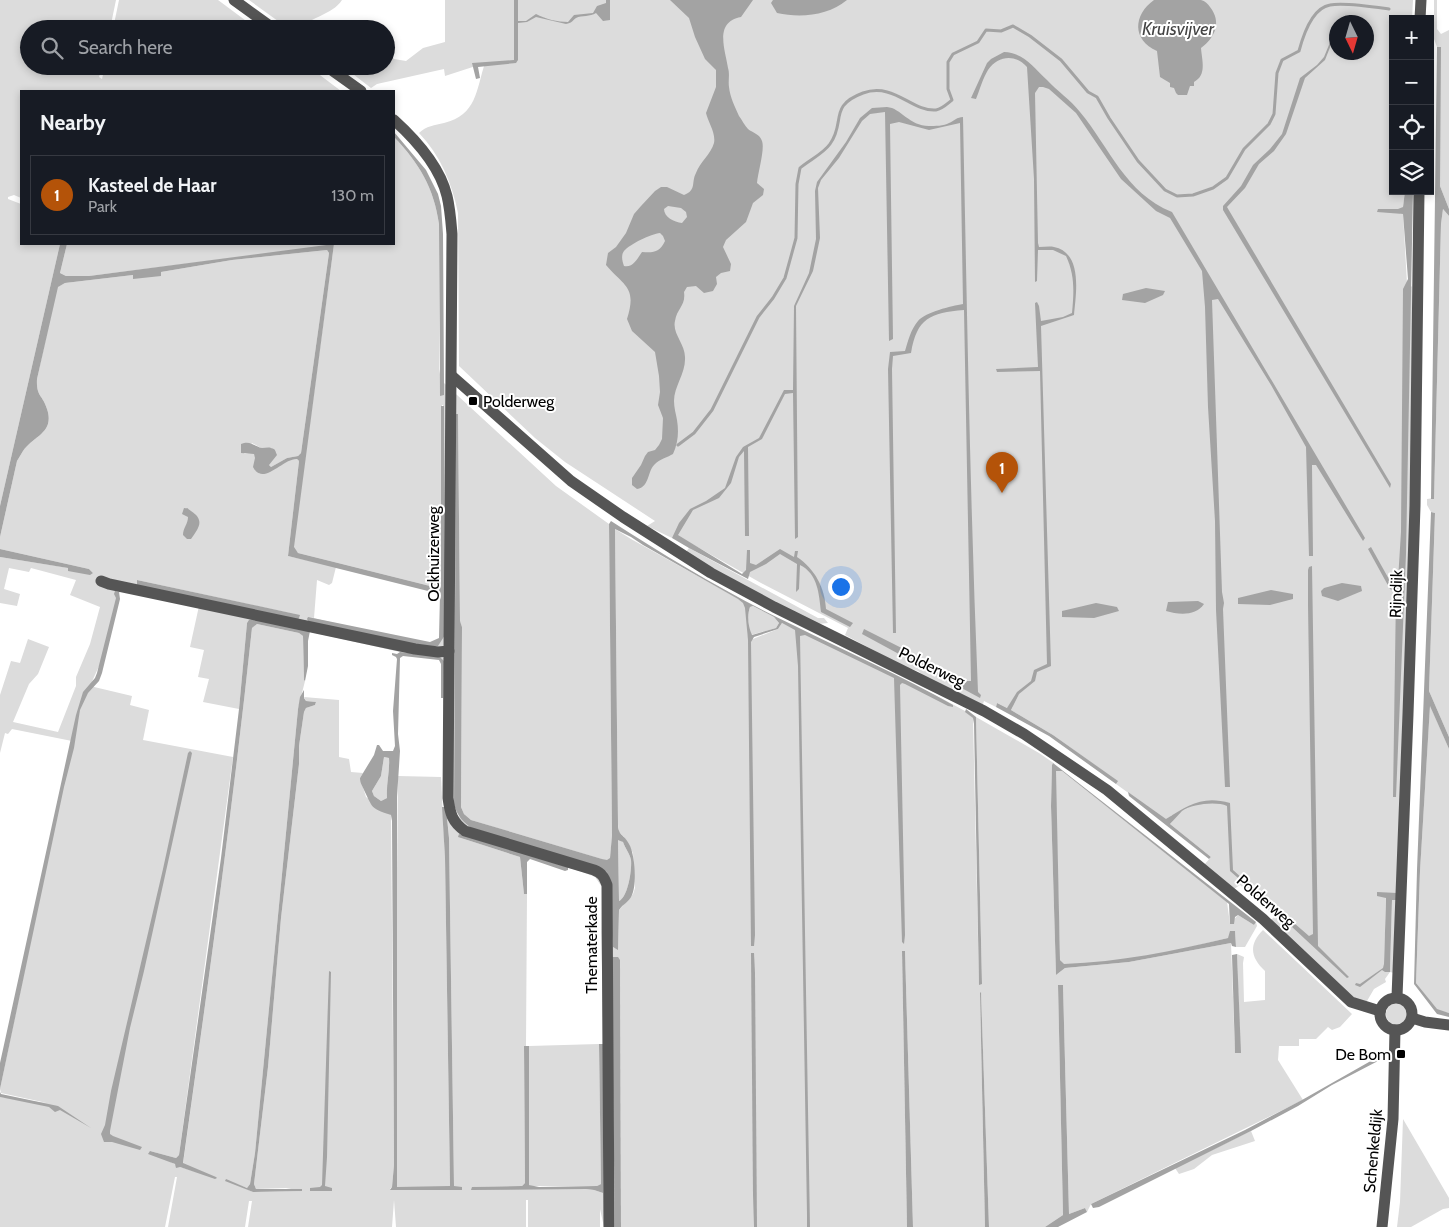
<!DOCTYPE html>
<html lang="en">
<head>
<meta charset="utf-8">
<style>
  body { margin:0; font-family:Cabin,sans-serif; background:#20242c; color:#f1f3f6 }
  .controls { position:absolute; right:15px; top:15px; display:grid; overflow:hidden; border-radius:0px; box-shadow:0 2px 8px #0003 }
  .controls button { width:45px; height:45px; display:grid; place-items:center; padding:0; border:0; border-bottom:1px solid #363941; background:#171b24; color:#f1f3f6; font:25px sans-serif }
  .compass { position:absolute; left:1329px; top:15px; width:45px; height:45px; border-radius:50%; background:#171b24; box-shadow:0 2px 8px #0003; rotate:175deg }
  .you { position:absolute; left:840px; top:586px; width:18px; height:18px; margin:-12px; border:4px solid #fff; border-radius:50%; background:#1a73e8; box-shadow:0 0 0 8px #1a73e833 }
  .badge { display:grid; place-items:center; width:32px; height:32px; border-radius:50%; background:#b45309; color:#fff; font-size:16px; font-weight:700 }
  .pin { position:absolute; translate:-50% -41px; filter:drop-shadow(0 1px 2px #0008) }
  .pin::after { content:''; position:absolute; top:26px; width:18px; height:15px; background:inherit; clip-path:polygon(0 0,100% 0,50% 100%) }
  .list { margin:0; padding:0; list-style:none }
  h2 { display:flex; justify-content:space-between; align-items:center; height:65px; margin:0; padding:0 20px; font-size:21px }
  h2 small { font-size:16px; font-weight:400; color:#9ea1a6 }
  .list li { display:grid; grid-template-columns:32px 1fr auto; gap:15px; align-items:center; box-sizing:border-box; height:80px; margin:0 10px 10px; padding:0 10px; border:1px solid #363941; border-radius:0px }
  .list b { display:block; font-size:19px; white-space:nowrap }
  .list p { margin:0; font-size:16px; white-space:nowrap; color:#9ea1a6 }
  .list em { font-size:16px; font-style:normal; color:#9ea1a6 }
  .icon { flex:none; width:28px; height:28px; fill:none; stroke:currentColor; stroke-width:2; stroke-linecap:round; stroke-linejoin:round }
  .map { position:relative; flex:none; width:1449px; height:1227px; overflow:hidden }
  .search { position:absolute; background:#171b24; box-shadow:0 2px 8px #0003; left:20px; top:20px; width:375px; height:55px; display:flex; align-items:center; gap:12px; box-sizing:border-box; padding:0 18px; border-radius:28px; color:#9ea1a6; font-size:19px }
  .panel { position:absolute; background:#171b24; box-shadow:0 2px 8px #0003; left:20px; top:90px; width:375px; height:155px; border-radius:0px }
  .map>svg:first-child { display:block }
  .green { fill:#dcdcdc; fill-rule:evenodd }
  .water { fill:#a3a3a3; fill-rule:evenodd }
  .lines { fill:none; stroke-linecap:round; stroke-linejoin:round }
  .stream { stroke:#a3a3a3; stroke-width:3 }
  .minor { stroke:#555; stroke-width:11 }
  .poi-dot { fill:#000; stroke:#fff; stroke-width:2 }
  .labels { text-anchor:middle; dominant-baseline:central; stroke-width:4; stroke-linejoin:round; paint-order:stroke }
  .poi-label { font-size:16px; fill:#000; stroke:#fff; text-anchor:start }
  .street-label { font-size:16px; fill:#000; stroke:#fff }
  .water-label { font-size:18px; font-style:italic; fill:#444; stroke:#fff }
</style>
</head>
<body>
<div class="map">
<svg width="1449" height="1227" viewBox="0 0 1449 1227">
  <rect width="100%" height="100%" fill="#fff"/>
  <!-- green -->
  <g class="green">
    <path d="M0,0H116L110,29H29V66H102L99,77L102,79L105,66H308L341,91H21V198L14,195L8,197V199L21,204V244H60L0,506Z"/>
    <path d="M119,0H218L257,29H113Z"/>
    <path d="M249,0H342C332,15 312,16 300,29H289Z"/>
    <path d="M445,0H1413L1412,19H1393V191H1405L1403,207L1400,214H1403L1407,283L1410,288L1412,286V376L1410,515L1397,893H1386L1384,971L1390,972L1392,900H1396L1394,973L1390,972L1385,979L1386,982L1374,989L1367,1001L1364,1002L1351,996L1270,921L1275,916L1240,885L1234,889L1204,865L1211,857L1170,824L1175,818L1172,815L1166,820L1116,784L1117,781L1053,735L1011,710L1013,706L1007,708L997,703L996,707L984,701L982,707L929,680L918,671L905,667L845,635L848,628L761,583L678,536L672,538L647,526L655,521L565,462L535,438L459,366L458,213C452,183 440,155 419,133C426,126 435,125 444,123C477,115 476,90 485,63L445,76L444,69L377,84L371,88L349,71L357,66H386V52L394,59L406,61L423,48L445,42ZM1336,22H1366V52H1336Z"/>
    <path d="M1434,0H1437V29L1441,34L1449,30V209L1440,186V47H1437L1434,39Z"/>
    <path d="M394,137C419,163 434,188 439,224V369L444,395V383L556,486L609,524L612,835L610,859L608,861L471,820L464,814L461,807L462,627L460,622L458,415L456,441L454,805L457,816L600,868L613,947L618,949L619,910L633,894L635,888L633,853L624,837L619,832L618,824L615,529L631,539L746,603L748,637L753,639L778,629L782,623L941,698L965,711L973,718L979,984H982L976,717L1039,753L1055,764L1053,763L1052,765L1051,806L1056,975L1065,968L1129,962L1231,943L1235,1053H1240L1237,954L1244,957L1243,963L1244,1002L1265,1000V971C1251,958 1248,945 1263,930L1352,1014L1340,1027L1332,1030L1328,1027L1316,1039H1299V1046H1279L1278,1060L1303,1100L1091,1204L1087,1212L1085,1208L1069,1214L1063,985H1058L1063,1215L1045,1227H989L981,993H980L985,1227H913L905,951H902L907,1227H621L620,960L611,957L615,1227H604L600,1209V1227H528V1200H526V1227H396L394,1200L392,1227H248L252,1201H249L245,1227H168L177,1177H175L165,1227H0V1097L47,1103L1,1093L0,1089L72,741L12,729L8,734L5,733L0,753V695L11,661L20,663L28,639L49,647L38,674L29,684L13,722L58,732L76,686V677L90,644L100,607L70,595L76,580L31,568L29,572L9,568L4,589L20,594L17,606L0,603V557L69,568L68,570L93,573L89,569L0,549V537L17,461C19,458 21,454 23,451C33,436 55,433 47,409C43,395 36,397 37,379L57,287L65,283L133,275V278L161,275V272L232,260L327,250L329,253L301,453L298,456L287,458L271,467L269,465L272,448H261L252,443L244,454L254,453L255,456V470L260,474C274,473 283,457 297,459L299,461L288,556L336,567L332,583L329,585L317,580L314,618L308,617L438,646L445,598L443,405H442L441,582C438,587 436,587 430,586L298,553L293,548L334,244H394ZM137,580L299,615L137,585ZM120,590L199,606L190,647L204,650L198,677L209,679L203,702L239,709L247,623L253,619L400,652L432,655L443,661L445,792L449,838L454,1187H462L452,1190L390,1189L392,1187L394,1165L391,815L366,797L360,778L363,773L351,772L349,759L339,757V700L304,697L306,701L316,702L315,705L306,708L304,712L299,746V764L281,918L268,1067L254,1184L256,1189L286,1188L302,1191L253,1192L226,1180L247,1188L250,1184L255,1153L298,709L305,681L304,680L303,636L299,633L257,624L252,628C233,807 208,985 183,1164L216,1178L180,1167L150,1151L176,1158L179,1155L233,757L143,740L149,710L130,705L132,696L90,686L104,655ZM458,837L580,871L595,877L602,887L601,932L604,1044L603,1193L594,1190L586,1189L473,1187L522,1186L525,1183L524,1046H526L527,894H524L520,857Z"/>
    <path d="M1443,209L1449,216V737L1429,691L1435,513L1431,512L1427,505V499L1434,498L1441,224Z"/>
    <path d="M67,244H330L328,246L89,276H66L60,273Z"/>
    <path d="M689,548L818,618H824L828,623L818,624L737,583L686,552Z"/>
    <path d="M753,606L774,617L779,623L776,628L751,635C748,627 747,615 750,607Z"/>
    <path d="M1430,705L1449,749V1013L1437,1010L1416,983L1420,871Z"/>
    <path d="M384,757L389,758C390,771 386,784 387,798L381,801L374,796L372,791L381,776Z"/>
    <path d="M1055,771H1062L1227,902L1230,924L1238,915L1254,925L1256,922L1257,926L1245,947H1236L1235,931L1228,938L1178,950L1121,961L1064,965L1060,960Z"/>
    <path d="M398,776L441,777L445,858L450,1187H397L396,965Z"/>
    <path d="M618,840H620L623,842C625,848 630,854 631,860C632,870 628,897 619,901Z"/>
    <circle cx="1397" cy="1014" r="11"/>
    <path d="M599,1044L601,1184L597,1186H531L529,1185V1046Z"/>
    <path d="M1403,1119L1449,1198V1208L1443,1209L1411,1227H1397L1400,1202Z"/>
    <path d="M1251,1131L1255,1141L1212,1155L1194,1169L1179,1174L1175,1168Z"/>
  </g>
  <!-- water -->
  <g class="water">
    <path d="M514,0H518V21H526L536,14C545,19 558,22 568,22L574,15L593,13L597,6L606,3V0H610V20L603,21L596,13C590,17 582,15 576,18C572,21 572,23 566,24L536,17L527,22L518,23V60L516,63L478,67L480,78L476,79L472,63L514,60Z"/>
    <path d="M670,0H753L741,17C714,22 725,49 728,68C730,74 728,81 729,87C730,97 735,107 739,116C742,120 745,126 748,129C753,133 760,134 762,141C765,149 758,172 757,183L764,189L763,195L753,203L746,222L726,240L723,247L731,264L730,271L721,273L716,277L717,284L713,291L704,293L696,286L687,287L684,292C686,306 677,308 675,321C672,333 685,344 685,357C686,373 674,386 674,401C674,408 676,414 677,420C679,432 678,443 673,454C668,457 660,459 655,464C647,471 650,487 637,489L632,485V478L641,465L645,456L648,452L655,450L659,445L662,439L663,418L658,405L660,392L659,376L655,352L632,331L627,319C637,287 625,287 606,265L608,253L616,247L626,233L634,214L641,206L655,191L661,187H667L684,195C697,190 691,182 696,173C700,162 711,154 714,143C716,133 708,122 706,113L716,87V70L705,59L695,37L689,18ZM668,206L681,208L686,212L687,217L682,223C674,222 664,217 664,209ZM660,233L663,236L665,241C660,252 654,253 642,252C637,259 633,268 624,266C622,261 621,255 624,251C630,244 651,234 660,233Z"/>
    <path d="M773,0H847C828,16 800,18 777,13L771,3Z"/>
    <path d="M1154,0C1169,0 1186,0 1201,0C1205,1 1208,4 1210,7C1222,22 1215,38 1201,48C1202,61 1207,75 1194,82V86H1190L1187,95H1178L1176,93L1174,88L1170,87V83L1160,77L1157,51C1132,40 1133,15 1154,0Z"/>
    <path d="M1336,28V32L1325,60L1305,78L1286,134L1274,151L1259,164L1245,188L1227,207L1391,484L1390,488L1223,210V206L1241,186L1253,165L1270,149L1282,134L1300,78L1317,65L1324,57Z"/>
    <path d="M1437,47H1441L1440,186L1449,209V216L1443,209L1441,224L1434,499H1431Z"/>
    <path d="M1004,52C1024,53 1033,67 1047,80C1057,91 1071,100 1080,112C1110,148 1125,193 1172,212L1365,538L1363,541L1316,465H1312L1313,556H1309L1306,447L1271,385L1218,299L1212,300L1222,592L1224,603L1223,609L1230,787H1225L1216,610L1215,521L1208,407L1205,307L1202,271L1170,218L1156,211L1121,179L1076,113L1049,89L1043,87H1039L1035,93L1038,243L1039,247C1044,247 1050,246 1054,247C1083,253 1076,293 1074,315L1041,326L1051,666L1037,672L1035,681L1019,694L1011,710L1053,735L1118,781L1116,784L1049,736L996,707L997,703L1007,708L1017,692L1031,681L1034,670L1047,664L1040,371L997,372L996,369L1038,367L1035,303L1037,302L1039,306L1041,321L1063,317L1072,313C1074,292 1075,275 1066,256L1053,250H1038L1037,281L1035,282L1034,179L1027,67C1016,54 998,55 988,70C983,78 980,89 976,99L971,98L987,63L991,59Z"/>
    <path d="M887,107C901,108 909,126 929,126C935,126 944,126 949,123C954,121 957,117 963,117C967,308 970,500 978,692L981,695L980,698L862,634L864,629L967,681H971L964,310C930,313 917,318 911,353L893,356L892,369L896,633H893L888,369L890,352L905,351C908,341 911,329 918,321C926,312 951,306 963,304L960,123L929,130L899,122L890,124L893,339L889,341L885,112L870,114L862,121L839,158L821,180L818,188L820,238L813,271L796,306L798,537L795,539L793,393L785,394L762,439L748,447L749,536H745L744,451L739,457L731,483L719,498L693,510L678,535L742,574L746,570L747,550H750V563L756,565L780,549L794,557L795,551H798L797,557C815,569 825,588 826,609L853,623L850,627L821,612C819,594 818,574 800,565L799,589L796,592L797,564L780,554L766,564L750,572L748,579L689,548L672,538L679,523L690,509L706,501L725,488L736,457L743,447L759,438L784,390H793L794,306L809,273L816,239L815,191L817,182L846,142L860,118L872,108Z"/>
    <path d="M394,132L426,170L438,194L441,206L443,234L444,383V395L440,396L439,224C434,188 419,163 394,137Z"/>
    <path d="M1405,191H1413L1406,554L1396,797H1393L1396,593L1390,589L1368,549L1371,547L1390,581L1398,580L1401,532L1403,289L1408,279L1403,214L1377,212L1378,209H1398L1403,207Z"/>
    <path d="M60,244H67L60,273L66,276H89L334,244L294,547L298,553L430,586C436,587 438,587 441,582V406H444L445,635L438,646H418L309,623L307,619L308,617L430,642L439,638L440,594L288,556L299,461L297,459C283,458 263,487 253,467L255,458L254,454L241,453V444C250,440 254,446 262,448C265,448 269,447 271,448C276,449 275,451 277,455L269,465L271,467L287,458L298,456L301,453L329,253L327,250L232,260L161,272V276L133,279V275L65,283L58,287L37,379C36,397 43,395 47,409C55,433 33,436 23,451C21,454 19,458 17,461L0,537V506Z"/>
    <path d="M1146,288L1165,291L1163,295L1145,303L1122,300L1123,294Z"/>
    <path d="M456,414H458L460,621L462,627L461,807L464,814L471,820L602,859L607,860L610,858L612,835L609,524L611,521C670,559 730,595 793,625C847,652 902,676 953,705V707L948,706L905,684L902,683L900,685L905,935L904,944L902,942L894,678L805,635L800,636L810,1227H807V1215L798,666L795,630L782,623L778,629L754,637L751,642L755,935L754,946H751L748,640L745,608L743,603L738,599L643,545L631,537L615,529L618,824C618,836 624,834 629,844C635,854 637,884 632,895C629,902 623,904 619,910L618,950L613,947L607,872L473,829C463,822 458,817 454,805ZM753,606L774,617L779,623L776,628L752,635C748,627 747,615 750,607ZM618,840L623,842C625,848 630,854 631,860C632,870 628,897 619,901Z"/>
    <path d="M184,508C191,509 185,507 191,511C205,520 199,528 191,539H187L183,535C183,528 188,524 188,517L182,514Z"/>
    <path d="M1431,512L1435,513L1429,691L1449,737V749L1430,706L1420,871L1416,983L1437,1009L1449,1013V1017L1437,1014L1414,984L1417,870Z"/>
    <path d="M0,549L89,569L93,573L90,575L68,571V568L0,557Z"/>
    <path d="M1312,566L1318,946L1349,977L1347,978L1277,913L1279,910L1309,936L1313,934L1308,605V570L1309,567Z"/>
    <path d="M137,580L300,615L299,618L297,621L137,585Z"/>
    <path d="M1342,583L1361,586L1362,591L1338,601L1322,596L1321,591L1324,588Z"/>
    <path d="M1271,590L1293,594V599L1270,605L1238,604V598Z"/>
    <path d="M115,591L119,592L120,599L102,673L99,681L88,693L80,710L74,748L64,787L0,1089V1063L76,715L83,692L95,678L97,673L116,598L114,594Z"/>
    <path d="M1198,601L1204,604C1196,616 1179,615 1166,611L1168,602Z"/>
    <path d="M1096,603L1117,607L1119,611L1094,618L1062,617V611Z"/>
    <path d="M253,619L310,631L308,641V666L305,681L304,680L303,636L299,633L257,624L252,628C233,807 208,985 183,1163L216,1177L217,1178L215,1179L180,1167L176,1168L175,1164L148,1154L150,1151L176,1158L179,1155L221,858L239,709L247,623L249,620Z"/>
    <path d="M400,652L439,656L444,661L443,698H441V664L439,660L403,656L400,658L398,734L400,751L397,797V1187L450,1186L445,858L442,807H446L449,838L454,1186L462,1187V1190H390L392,1187L394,1165L392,821L391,815C370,808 373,808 364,790C362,785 360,783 360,778L374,755L377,745H379L383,751H393L395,746L393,711L397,659L396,657L392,655V653L397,654ZM384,757L389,758C390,771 386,784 387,798L381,801L374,796L372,791L381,776Z"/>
    <path d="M304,690V698L306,701L316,702L315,705L306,708L304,712L299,746V764L281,918L268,1067L254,1184L256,1189H302V1191L253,1192L225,1181L226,1179L247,1188L250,1184L255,1153L298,709L300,697Z"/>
    <path d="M966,709L976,717L982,984L979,985L974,724L973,718L965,712Z"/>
    <path d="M190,751L192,753L191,758L144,971L130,1028L110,1131V1134L113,1136L142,1147L140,1150L112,1142H104L101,1134L105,1125L111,1091L163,869L188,753Z"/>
    <path d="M1053,763L1256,922L1254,925L1238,915L1235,917L1234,924H1230L1229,904L1062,771H1056L1060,960L1064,964C1120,962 1173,951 1228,938L1230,931H1235L1236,947L1232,946L1231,943L1129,962L1065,968L1056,975L1051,806L1052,765Z"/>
    <path d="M1128,792L1166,819C1188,805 1203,795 1230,803L1233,870L1270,903L1269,905L1230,871L1227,806C1216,801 1192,804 1182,811C1178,815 1174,820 1170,824L1211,857L1209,859L1129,796Z"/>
    <path d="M459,834L568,867V870L565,871L530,859L527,862V894H524L520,857L458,837Z"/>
    <path d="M1377,892L1397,893L1396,900H1392L1390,972H1385L1382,970L1360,987L1355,985L1356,983L1360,984L1383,968L1384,964L1386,898L1377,896Z"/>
    <path d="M902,951H905L913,1227H907Z"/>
    <path d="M751,953H754L755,973L757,1227H754L753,1194Z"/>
    <path d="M1237,954L1241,1053H1235L1232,955Z"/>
    <path d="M611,957H618L620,960L621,1227H615Z"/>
    <path d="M329,971L331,972L327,1157L325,1186L332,1188V1191H310V1188L320,1187L322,1185Z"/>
    <path d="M1058,985H1063L1069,1214L1085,1208L1087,1212L1058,1227H1045L1063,1215Z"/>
    <path d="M981,992L989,1227H985L980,993Z"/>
    <path d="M599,1044H604L603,1193L594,1190L586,1189L471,1190L472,1187L522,1186L525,1183L524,1046H529V1185L539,1187L597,1186L601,1184Z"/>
    <path d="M1376,1058L1378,1061L1332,1085L1298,1106L1251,1131L1099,1207L1093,1208L1091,1204L1245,1130L1302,1100Z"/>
    <path d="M0,1092L1,1094L58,1106L91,1128L60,1110L55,1112L49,1107L0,1097Z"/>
  </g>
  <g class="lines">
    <!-- stream -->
    <path class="stream" d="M678,445L694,433L712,410L758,317L773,298L785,278L796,238L797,184L800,168C809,160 823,154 830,144C846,122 828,106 863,93C894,82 912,112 936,110C942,109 947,104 952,100L948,89V62L953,54L978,42L986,30L1001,31L1013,26L1030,36L1061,60L1088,92L1097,97L1109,118L1138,161L1165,190L1177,196L1193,195L1213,188L1227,178L1244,149L1269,124L1274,114L1277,73L1282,60L1299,51C1303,36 1312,8 1330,5C1343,2 1375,7 1389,9"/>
    <!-- minor -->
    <g class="minor">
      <path d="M234,0L274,29"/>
      <path d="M1420,19L1421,0"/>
      <path d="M326,66L361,91"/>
      <path d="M452,376L571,481L623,517L711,573L774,607L984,711L1024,734L1107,790L1263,919L1351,1002L1380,1011"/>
      <path d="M101,581L109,584L415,649L438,652L449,651L452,234C451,222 450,208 447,196C440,167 415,139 394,120"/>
      <path d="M449,651L448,798C450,813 452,822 465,831L594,870C602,873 604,877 607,885L609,1227"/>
      <path d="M1397,997L1408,714L1415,506L1419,191"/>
      <circle cx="1396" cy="1014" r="16"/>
      <path d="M1412,1018L1425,1022L1449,1025"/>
      <path d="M1382,1227L1393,1119L1395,1030"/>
    </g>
  </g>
  <!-- markers -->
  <g class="poi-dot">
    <rect x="468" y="396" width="10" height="10" rx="2.5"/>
    <rect x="1396" y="1049" width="10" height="10" rx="2.5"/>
  </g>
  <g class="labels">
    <!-- poi labels -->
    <g class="poi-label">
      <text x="483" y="401">Polderweg</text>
      <text x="1391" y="1054" text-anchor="end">De Bom</text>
    </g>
    <!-- street labels -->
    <g class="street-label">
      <text transform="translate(433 554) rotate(-90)">Ockhuizerweg</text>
      <text transform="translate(1396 594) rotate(-88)">Rijndijk</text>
      <text transform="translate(932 667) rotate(26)">Polderweg</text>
      <text transform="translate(1266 901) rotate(41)">Polderweg</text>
      <text transform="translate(591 945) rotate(-90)">Thematerkade</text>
      <text transform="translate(1373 1151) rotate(-85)">Schenkeldijk</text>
    </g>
    <!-- water labels -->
    <g class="water-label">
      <text x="1178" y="29">Kruisvijver</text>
    </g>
  </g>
</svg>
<div class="controls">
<button>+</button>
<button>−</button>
<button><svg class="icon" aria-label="locate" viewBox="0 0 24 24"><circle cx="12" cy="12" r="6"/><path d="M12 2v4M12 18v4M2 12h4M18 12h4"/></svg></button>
<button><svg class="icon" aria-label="layers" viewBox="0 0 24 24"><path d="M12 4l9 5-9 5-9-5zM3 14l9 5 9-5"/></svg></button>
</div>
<svg class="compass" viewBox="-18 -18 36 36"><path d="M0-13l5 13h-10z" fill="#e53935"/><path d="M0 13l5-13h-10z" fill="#9ea1a6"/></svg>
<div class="you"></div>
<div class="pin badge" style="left:1002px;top:493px">1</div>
<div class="search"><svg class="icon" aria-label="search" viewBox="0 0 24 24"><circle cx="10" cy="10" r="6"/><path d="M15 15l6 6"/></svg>Search here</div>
<section class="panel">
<h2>Nearby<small></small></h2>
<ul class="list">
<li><span class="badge">1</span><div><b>Kasteel de Haar</b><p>Park</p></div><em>130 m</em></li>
</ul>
</section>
</div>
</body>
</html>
